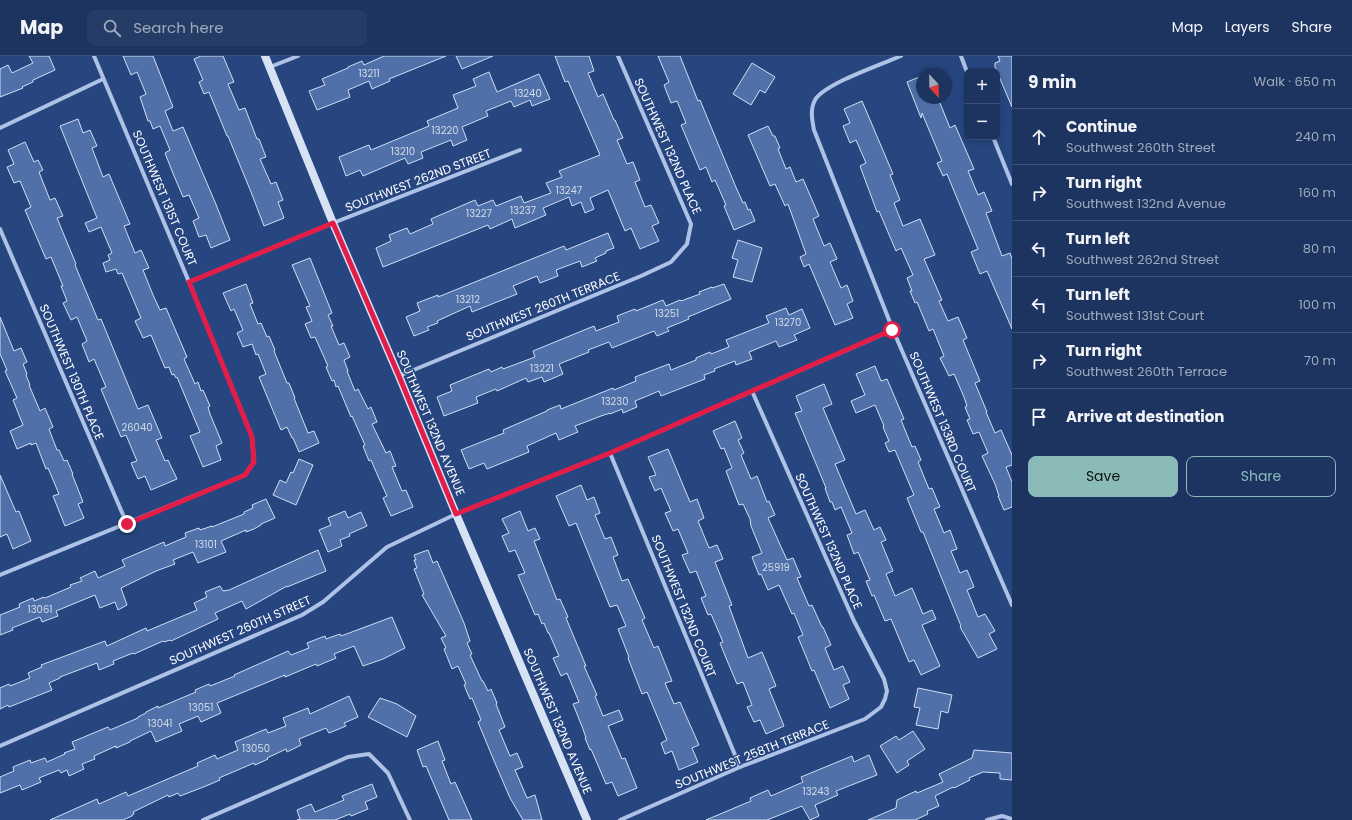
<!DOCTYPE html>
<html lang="en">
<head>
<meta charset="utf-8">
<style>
  body { margin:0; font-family:Poppins,sans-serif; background:#253c66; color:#f1f3f6 }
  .controls { position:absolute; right:12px; top:12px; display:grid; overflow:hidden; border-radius:8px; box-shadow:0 2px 6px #0003 }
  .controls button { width:36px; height:36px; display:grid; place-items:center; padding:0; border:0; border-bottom:1px solid #3b4f75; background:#1d3460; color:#f1f3f6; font:20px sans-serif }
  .compass { position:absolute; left:916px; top:12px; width:36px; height:36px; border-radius:50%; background:#1d3460; box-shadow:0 2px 6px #0003; rotate:158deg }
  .stop { position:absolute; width:12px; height:12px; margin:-9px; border:3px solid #e11d48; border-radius:50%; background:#fff }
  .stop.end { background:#e11d48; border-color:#fff; box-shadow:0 1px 4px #0008 }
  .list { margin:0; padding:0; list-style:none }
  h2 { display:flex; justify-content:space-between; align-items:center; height:52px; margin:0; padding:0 16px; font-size:17px }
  h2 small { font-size:13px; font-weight:400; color:#a0aabd }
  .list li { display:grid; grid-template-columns:26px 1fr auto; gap:12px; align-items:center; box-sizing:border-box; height:56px; padding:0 16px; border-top:1px solid #3b4f75 }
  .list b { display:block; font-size:15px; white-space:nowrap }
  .list p { margin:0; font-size:13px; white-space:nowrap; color:#a0aabd }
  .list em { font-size:13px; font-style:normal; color:#a0aabd }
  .actions { display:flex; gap:8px; padding:12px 16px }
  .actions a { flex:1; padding:9px 0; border:1px solid #8bbbb9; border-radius:8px; text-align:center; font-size:14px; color:#8bbbb9 }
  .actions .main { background:#8bbbb9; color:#111 }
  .icon { flex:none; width:22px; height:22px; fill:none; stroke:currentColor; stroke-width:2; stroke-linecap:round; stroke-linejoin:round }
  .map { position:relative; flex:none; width:1012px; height:764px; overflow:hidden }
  header { display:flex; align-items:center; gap:24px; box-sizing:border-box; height:56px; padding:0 20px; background:#1d3460; border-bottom:1px solid #3b4f75 }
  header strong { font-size:19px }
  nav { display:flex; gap:22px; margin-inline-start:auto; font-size:14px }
  .search { width:280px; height:36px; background:#253c66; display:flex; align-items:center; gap:10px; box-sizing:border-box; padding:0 14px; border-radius:8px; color:#a0aabd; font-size:15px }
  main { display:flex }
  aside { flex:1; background:#1d3460 }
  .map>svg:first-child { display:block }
  .building { fill:#4f70a8; stroke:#d1def5 }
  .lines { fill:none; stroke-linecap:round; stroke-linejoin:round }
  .street { stroke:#aec2e6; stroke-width:4 }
  .secondary { stroke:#d7e2f5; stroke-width:8 }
  .route { stroke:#e11d48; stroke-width:5 }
  .labels { text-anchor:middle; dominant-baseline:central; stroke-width:3; stroke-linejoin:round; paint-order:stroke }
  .number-label { font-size:10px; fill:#d3dbe9 }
  .street-label { font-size:12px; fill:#fff; stroke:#274680 }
</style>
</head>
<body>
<header>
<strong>Map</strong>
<div class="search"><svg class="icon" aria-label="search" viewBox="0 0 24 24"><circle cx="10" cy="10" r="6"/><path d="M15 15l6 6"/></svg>Search here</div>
<nav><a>Map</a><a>Layers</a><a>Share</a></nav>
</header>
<main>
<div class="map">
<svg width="1012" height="764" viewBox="0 0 1012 764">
  <rect width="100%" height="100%" fill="#274680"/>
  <!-- building -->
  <g class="building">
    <path d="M29,0H49L55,14L33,24V26L22,31L23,32L0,41V13L8,9L12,17L33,7Z"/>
    <path d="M123,0H153L173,51L165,55L173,75L183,71L215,146L230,184L211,192L206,179L199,181L193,165L199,162L189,139L183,141L172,115L165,97L170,94L160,70L153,73L150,65H148L140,41L146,38L137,16L131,19Z"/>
    <path d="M201,0H223L234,26L228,28L239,54L245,52L257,83H259L266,101L260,103L271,128L276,126L283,144L278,146L284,162L264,170L251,136L228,80H227L209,36L204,38L199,26L203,24L194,3Z"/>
    <path d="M384,0H446L389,23L390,25L372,33L369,25L348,34L350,41L317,54L309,35L325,29L322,23L348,12V11L362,5L364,9Z"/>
    <path d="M456,0H493L462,13Z"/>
    <path d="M555,0H589L594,15L588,17L598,41L603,38L614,64H615L623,82L617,84L627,108L633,106L640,124L635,126L645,151L651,149L659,167L652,170L659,185L640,193L631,172L625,175L608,134L590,142L594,153L585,157L581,146L572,150L569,141L543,152L546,159L515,172L512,163L490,173L488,169L383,211L376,192L391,185L389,179L407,172L410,178L433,168L431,163L475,144L478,150L493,144L496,150L521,140L524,147L551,137L546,127L562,121L559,115L600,99L568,25L565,26Z"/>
    <path d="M658,0H680L698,45L700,44L735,129L743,147L745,146L748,154L750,153L755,165L734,174L724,150L726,149L715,124L712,126L706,111L700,114L681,69L686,67L677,45L671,47L664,29L669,26Z"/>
    <path d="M998,0H1012V51L995,11V7L1000,5Z"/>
    <path d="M752,7L775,21L765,37L760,34L751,49L733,38Z"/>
    <path d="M489,16L497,36L539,18L550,43L532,50L530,44L514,51L511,45L486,55L488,60L462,71L467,84L453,90L451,84L421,96L423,102L408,108L405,102L363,120L360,114L346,120L339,101L369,89L371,94L429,70L427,65L458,52L453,39L476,30L473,23Z"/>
    <path d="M922,20V42H938L950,72L955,69L974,113L968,115L978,139L984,136L992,155L986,157L1002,200L1010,197L1012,203V273L987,215L980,218L971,196L978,193L947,118L943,120L937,107L942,105L922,57L921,62L907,26Z"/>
    <path d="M862,45L893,118L890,119L900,144L894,147L903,170L920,163L935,199L924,203L942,244L939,245L948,265L958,261L967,282L963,284L980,325L975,327L987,356H986L995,377L1001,374L1012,399V409L1006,411L1012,426V451L1004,454L998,440H999L995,428L982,400L988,397L979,376L973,378L967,364L970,363L965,351L967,350L964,341L954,318L949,320L940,302L944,300L933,273L929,275L917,246L915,247L910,235H912L907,222L913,219L901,192L896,195L879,155L877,156L860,110L866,107L856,84L850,87L843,70L850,67L844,53Z"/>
    <path d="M78,63L83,77L90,74L97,90L92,92L103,121L109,118L130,168L124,170L135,197L141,194L149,212L143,214L153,239L160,254L166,252L187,301L184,303L195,328L198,326L201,335L203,334L210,350L208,351L210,358L222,387L216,390L221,404L203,411L190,380L200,376L177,321L176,322L174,318L172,319L169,311L165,312L151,279L143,282L135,265L141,262L122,217L118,218L116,213L106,216L103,207L110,204L108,199L112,197L101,171L89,176L85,167L97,162L60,70Z"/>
    <path d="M768,70L773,80H775L780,92L778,93L786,113L790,111L796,126L803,123L819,160L813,163L824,190L830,187L837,203L830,206L841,232L847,229L853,245L847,248L853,262L835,269L809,208L804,211L800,201L806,198L788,148L785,150L775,128L770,130L748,79Z"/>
    <path d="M25,86L34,106L38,104L43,114L39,116L50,144L55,142L63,160L57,162L76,208L75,209L98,264L101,263L138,353L148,349L162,382L156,384L165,405L168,404L177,423L151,434L145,420L138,423L131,407L137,405L126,379L121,381L101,333L106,331L94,303L89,306L82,288L87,285L77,261L71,264L63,247L67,245L61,230H63L51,201L46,203L25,154L31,151L20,125L14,127L7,111L14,108L8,94Z"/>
    <path d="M608,177L614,192L606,195V197L595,202L597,205L582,211L580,205L556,214L558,220L540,227L537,220L513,230L517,238L472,256L470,250L437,265L438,267L427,271L429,274L414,280L406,261L420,255L417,247L438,239V241L564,190L566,194Z"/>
    <path d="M738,184L762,192L752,226L733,221L738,204L732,202Z"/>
    <path d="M310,202L332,257L328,259L333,270H331L339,289L344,287L350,301L344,304L348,315H347L355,335L358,333L368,353L371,351L377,366L372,368L386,397L390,395L396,410L392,411L402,435L406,434L413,451L391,460L383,442L387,440L377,418L371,404L369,405L363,390L365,389L352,360L351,361L338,330L336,331L334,324L332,325L326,311L328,310L315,281L311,282L305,268L312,265L306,251L310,250L292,209Z"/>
    <path d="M246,228L253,247L250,248L258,268L261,267L267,281L269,280L275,294L274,295L287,327H289L295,342H294L308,377L314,375L319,387L299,396L293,382H292L287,371L281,374L259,321L266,318L258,298L256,299L252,288L243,291L237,277L243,274L234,253L231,255L223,237Z"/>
    <path d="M724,228L731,243L688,261L689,263L667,272L669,275L657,280L654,275L612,292L609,286L588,294L589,296L559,308L563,318L544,326L542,321L528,326L526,322L497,335L496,333L476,341L478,347L444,360L437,341L452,335L450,329L489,313L491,316L502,311L503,313L535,301L533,295L594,270L596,275L619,266L617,260L635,253L636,255L663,244L666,250L680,244L681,245L700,238L699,236L712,231V232Z"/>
    <path d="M786,252L789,259L802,253L810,272L794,279L797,284L779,291L776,285L749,296L752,303L736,309L735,305L714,313L715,315L704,319L705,323L661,340L659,335L635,345L637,351L623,357L622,353L610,358V357L601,360L575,370L578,376L559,384L556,377L527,390L529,396L487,413L484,407L469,413L461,394L504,377L503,374L547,355V354L560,349L561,353L613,332L614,334L636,325L635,321L669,308L671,314L696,304V302L710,296L711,298L729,291L726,284L769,267L766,260Z"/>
    <path d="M0,261L14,295L21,292L27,306L23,308L27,318L26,319L30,329H29L40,355L45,352L53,371L49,373L57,394H59L64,405L67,404L73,418H72L83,446L78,448L84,462L65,470L53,440L59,438L48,412L46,413L36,387L31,389V387L17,393L10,375L23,369L13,344L17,342L5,315L7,314L0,298Z"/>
    <path d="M875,310L881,325L887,323L904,363L901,364L912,391L915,390L921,404L918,406L929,433L932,432L940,451L934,453L944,477L950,474L957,493L951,495L960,517L967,514L974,531L967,534L978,561L985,558L995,575L989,578L997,593L978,602L960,571L961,570L923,476H921L907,442L914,439L895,394L889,396L885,387L889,385L883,371L884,370L875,349L856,357L851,345L865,339L856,318Z"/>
    <path d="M824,328L832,348L823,352L845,404L835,408L856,458L865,454L874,474L880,471L886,484L881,486L893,515L886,518L895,540L912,532L923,558L932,554L936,563L922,569L940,610L921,619L914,604L909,606L891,563L885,565L874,539L872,540L866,525L870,524L858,496L854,498L847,479L852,477L841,451L835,454L832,446H830L825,432H826L795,357L802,355L796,340Z"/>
    <path d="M735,365L742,382L738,384L744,397L741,399L751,423L757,420L767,446L769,445L775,459L768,462L787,504L793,502L801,521L797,522L809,550L812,549L822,571H823L831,589L825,592L834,614L843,610L850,626L843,629L849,643L830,652L814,614L812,615L798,581L803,579L794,557L792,558L779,529L768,534L761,518L759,519L752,501L762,497L751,470L750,463L743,448L739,449L726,415L732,412L724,392L721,393L713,375Z"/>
    <path d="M668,393L690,446L697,443L704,462L698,465L709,492L717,489L723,503L715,506L732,549L729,550L748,602L762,596L776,630L769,633L784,670L766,678L760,664L754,666L747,651L752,649L743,626L737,628L726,602L720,587L723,586L711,558L708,559L701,542L706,540L696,515L690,517L682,499L688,497L678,473L673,475L665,457L671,455L661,432L655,435L649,421L656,419L648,401Z"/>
    <path d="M299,403L313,409L296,449L273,439L280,424L286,427L291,416L293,417Z"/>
    <path d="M0,419L16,456L19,455L31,485L13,493L7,478L0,481Z"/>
    <path d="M581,429L587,444L594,441L600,457L595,459L605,483L611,481L618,499L613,501L622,525L628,523L645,562L642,564L654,592L658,590L672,625L665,627L674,648L680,646L699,689L692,692L698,706L679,714L672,695L665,698L661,687L667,684L647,636L642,638L628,602L629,601L618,573L626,570L617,549L610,551L576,467L569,470L556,440Z"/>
    <path d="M266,443L275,462L261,468V469L254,473L246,476V474L221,485L226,496L198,507L193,496L173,504L175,508L156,515L121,532L127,549L118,554L115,546L100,552L95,539L56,555L58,560L42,566L40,561L12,572L13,574L0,579V559L20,551L19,548L33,542L34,545L44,541L45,542L71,531L70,529L82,525L80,522L95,515L98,522L125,510L122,504L164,486L165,490L186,481L185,477L199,472L200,474L212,470V471L244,458V456L253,452L252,449Z"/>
    <path d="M345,455L348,462L361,456L367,470L349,478L350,480L340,484L342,490L328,496L319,474L331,469L328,462Z"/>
    <path d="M520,455L528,475L535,472L540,483L534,485L557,544L560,543L568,561L566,562L586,610H584L597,639L595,640L603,660L619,654L623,664L608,670L622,703L625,702L637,732L618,740L612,726L606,728L591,693L590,694L585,682H586L583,673L573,648L579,646L567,617L561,620L553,602L559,600L549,577H548L544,567L542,568L538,558L535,559L518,519L525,517L515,494L509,496L502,480L509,477L502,463Z"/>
    <path d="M318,494L326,515L287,531V530L246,553L242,545L215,557L218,563L171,585L170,584L164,586L163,585L134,598L133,597L113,605L114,608L99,614L97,607L60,621V622L49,627L52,634L9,651L8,649L0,653V632L9,628L10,630L30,622L28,617L42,611L41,609L105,585L107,590L146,572L147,575L197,554L194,547L207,541L205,536L220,530L223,535L229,534Z"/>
    <path d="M428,494L433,507L437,505L464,567L470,585L467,587L472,598L470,599L482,625H483L488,635L491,633L497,647L496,648L505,671L499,674L510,700L517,697L523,711L515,714L527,742L535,739L542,764H523L510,742L492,700L478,666L481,664L472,642L470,643L464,629L466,628L458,610L452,613L444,593L446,592L441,582L446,580L422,539L424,538L414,513L417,512L414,504H416L414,499Z"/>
    <path d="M392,561L405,592L383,603L363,610L354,590L334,598L336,602L317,610L316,608L285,621V619L217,647L221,657L201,666L198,660L179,668L182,675L156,686L151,675L130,685V686L116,692V690L94,700L95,703L82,708L84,713L69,720L67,714L61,717L59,714L39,722L41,726L22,734L20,729L0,737V721L14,715L13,711L30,704L31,707L45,702L47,706L65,698L64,697L75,693L72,686L108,671L110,674L138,662V661L146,657V656L158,650V652L196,636L195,634L209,628L210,630L235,620L234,619L288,595L291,599L309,592L307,587L325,580L326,583L340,578L341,580Z"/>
    <path d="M918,632L952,639L948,657L941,655L938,673L916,669L920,652L914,651Z"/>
    <path d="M349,640L358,661L344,667L346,670L329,677L326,672L299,683L301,689L287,696L286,693L267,702L268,703L255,709L254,707L219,722L220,724L206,730L180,740L178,737L169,741L168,739L133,756L134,758L132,759V760L123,764H50L97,743L99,748L126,736L128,740L198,710L197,707L215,699L217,703L238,694L235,686L266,673L268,677L286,670L283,662L308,652L310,658Z"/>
    <path d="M380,642L397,648L416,660L407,681L368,661Z"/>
    <path d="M913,675L925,693L907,705L909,709L897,717L880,690L896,680L899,684Z"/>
    <path d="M438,685L445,704L442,705L451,728L455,726L472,764H449L426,710L423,711L417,694Z"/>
    <path d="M974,694L1012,697V724L1000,723V717L983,716L969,722L970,724L954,732L953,731L935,740L939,750L927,755L928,758L915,764H868L896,752L897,744L916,735L917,737L943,726L939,718L972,702Z"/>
    <path d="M869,699L877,719L836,735L838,739L815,749L819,760L810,764L802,750L767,764H706L751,745L750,742L768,734L771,740L794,730L803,726L801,721L852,700L854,706Z"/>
    <path d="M372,728L377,741L365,746L368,753L351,760L350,758L335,764H297L300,763L297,754L311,748L315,756L344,744L342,740Z"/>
  </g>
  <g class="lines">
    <!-- street -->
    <g class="street">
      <path d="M901,0C882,8 824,28 815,44C810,53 812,64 814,74L893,274L1012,549"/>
      <path d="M961,0L967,16"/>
      <path d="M270,11L298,0"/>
      <path d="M0,72L103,23"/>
      <path d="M993,81L1012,128"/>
      <path d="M0,173L127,468"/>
      <path d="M189,226L333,167L520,94"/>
      <path d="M399,320L641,220L671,206L687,188L691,168L618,0"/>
      <path d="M610,397L740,711"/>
      <path d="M0,519L245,419L254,406L252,381L189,226L94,0"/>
      <path d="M0,690L302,559L323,546L387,491L456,458L610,397L893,274"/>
      <path d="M203,764L348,701L369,698L388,717L410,764"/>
      <path d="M620,764L740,711L865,663L881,651L885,643L887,635L884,623L854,565L752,335"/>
      <path d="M987,764L1002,760L1012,763"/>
    </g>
    <!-- secondary -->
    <path class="secondary" d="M265,0L333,167L399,320L456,458L587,764"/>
  </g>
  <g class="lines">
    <!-- route -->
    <path class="route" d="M127,468L245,419L254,406L252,381L189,226L333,167L399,320L456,458L610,397L892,274"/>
  </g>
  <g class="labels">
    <!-- number labels -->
    <g class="number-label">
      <text x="369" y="17">13211</text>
      <text x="528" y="37">13240</text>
      <text x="445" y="74">13220</text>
      <text x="403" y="95">13210</text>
      <text x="569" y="134">13247</text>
      <text x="523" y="154">13237</text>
      <text x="479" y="157">13227</text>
      <text x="468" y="243">13212</text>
      <text x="667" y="257">13251</text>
      <text x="788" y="266">13270</text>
      <text x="542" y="312">13221</text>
      <text x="615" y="345">13230</text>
      <text x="137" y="371">26040</text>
      <text x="206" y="488">13101</text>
      <text x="776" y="511">25919</text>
      <text x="40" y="553">13061</text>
      <text x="201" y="651">13051</text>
      <text x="160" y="667">13041</text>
      <text x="256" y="692">13050</text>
      <text x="816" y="735">13243</text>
    </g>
    <!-- street labels -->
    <g class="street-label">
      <text transform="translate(668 90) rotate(66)">SOUTHWEST 132ND PLACE</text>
      <text transform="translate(418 124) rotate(-21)">SOUTHWEST 262ND STREET</text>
      <text transform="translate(165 142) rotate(67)">SOUTHWEST 131ST COURT</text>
      <text transform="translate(543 250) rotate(-22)">SOUTHWEST 260TH TERRACE</text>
      <text transform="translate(72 316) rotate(67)">SOUTHWEST 130TH PLACE</text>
      <text transform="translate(943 366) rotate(67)">SOUTHWEST 133RD COURT</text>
      <text transform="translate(431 367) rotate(67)">SOUTHWEST 132ND AVENUE</text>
      <text transform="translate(829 485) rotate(66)">SOUTHWEST 132ND PLACE</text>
      <text transform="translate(684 550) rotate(68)">SOUTHWEST 132ND COURT</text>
      <text transform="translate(240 574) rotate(-24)">SOUTHWEST 260TH STREET</text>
      <text transform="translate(558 665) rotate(67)">SOUTHWEST 132ND AVENUE</text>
      <text transform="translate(752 698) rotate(-22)">SOUTHWEST 258TH TERRACE</text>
    </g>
  </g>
</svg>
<div class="controls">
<button>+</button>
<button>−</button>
</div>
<svg class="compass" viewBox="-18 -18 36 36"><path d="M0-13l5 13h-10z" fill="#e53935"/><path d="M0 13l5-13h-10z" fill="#a0aabd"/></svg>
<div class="stop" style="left:892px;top:274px"></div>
<div class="stop end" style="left:127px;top:468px"></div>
</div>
<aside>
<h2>9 min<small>Walk · 650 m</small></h2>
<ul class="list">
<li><svg class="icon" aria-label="ahead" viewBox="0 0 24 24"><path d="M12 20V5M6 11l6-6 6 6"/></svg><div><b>Continue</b><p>Southwest 260th Street</p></div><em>240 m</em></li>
<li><svg class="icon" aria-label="right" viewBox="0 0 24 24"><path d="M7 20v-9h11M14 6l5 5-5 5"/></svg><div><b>Turn right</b><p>Southwest 132nd Avenue</p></div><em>160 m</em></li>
<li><svg class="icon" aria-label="left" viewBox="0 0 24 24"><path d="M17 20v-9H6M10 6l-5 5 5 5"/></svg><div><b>Turn left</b><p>Southwest 262nd Street</p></div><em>80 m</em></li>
<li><svg class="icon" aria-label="left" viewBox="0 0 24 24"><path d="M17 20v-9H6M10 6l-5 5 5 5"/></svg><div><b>Turn left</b><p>Southwest 131st Court</p></div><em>100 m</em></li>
<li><svg class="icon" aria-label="right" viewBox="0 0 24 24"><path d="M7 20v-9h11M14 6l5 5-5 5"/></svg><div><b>Turn right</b><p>Southwest 260th Terrace</p></div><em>70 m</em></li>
<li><svg class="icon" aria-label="arrive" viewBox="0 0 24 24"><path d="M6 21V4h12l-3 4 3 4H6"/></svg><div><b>Arrive at destination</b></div></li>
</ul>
<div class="actions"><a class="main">Save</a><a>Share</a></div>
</aside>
</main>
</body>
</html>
